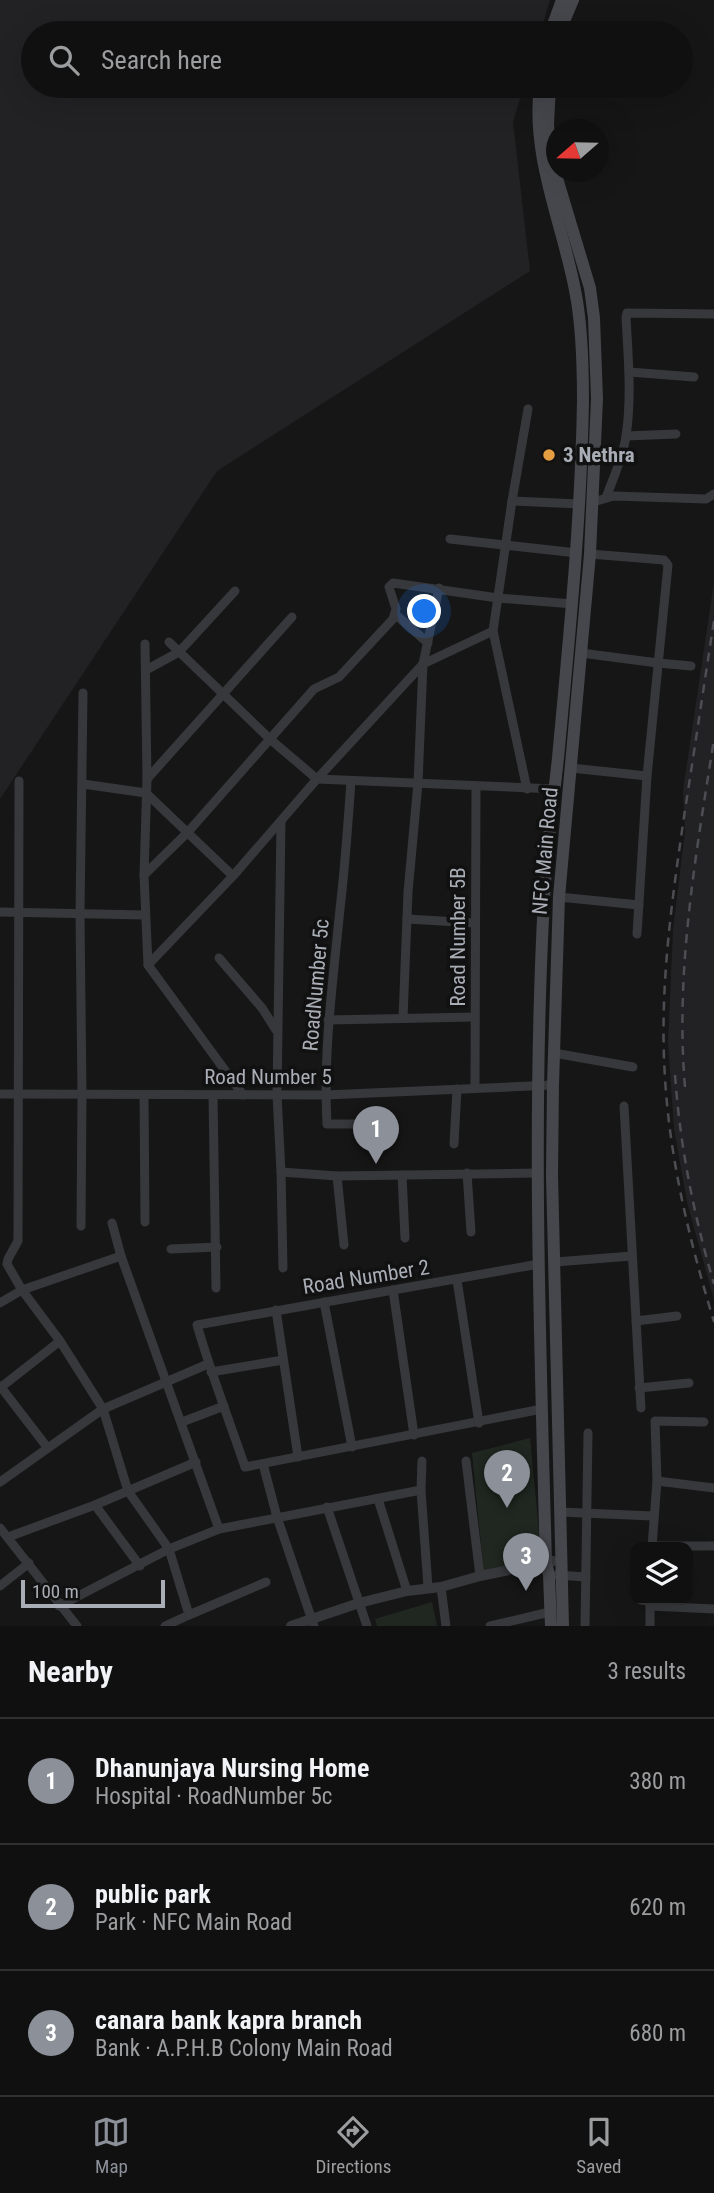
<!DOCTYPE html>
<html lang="en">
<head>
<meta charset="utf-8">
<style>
  body { margin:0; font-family:"Roboto Condensed",sans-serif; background:#1e1e1f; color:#f1f3f6 }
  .controls { position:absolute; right:21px; bottom:21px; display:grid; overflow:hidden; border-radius:14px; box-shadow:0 7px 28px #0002 }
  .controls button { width:63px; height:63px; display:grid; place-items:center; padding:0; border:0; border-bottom:2px solid #303031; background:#101011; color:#f1f3f6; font:35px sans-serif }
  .compass { position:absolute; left:546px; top:119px; width:63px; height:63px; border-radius:50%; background:#101011; box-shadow:0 7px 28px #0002; rotate:250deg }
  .scale { position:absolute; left:21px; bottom:18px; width:144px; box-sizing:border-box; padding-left:7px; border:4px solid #a9aeb6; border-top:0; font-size:19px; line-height:24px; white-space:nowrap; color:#a9aeb6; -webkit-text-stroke:5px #111112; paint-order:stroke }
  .you { position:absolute; left:425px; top:612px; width:24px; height:24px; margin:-18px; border:5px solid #fff; border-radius:50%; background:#1a73e8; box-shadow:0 0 0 10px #1a73e833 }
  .badge { display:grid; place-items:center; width:46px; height:46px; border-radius:50%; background:#8c9099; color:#fff; font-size:23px; font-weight:700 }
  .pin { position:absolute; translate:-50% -58px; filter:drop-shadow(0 2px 4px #0008) }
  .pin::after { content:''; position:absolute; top:37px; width:24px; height:21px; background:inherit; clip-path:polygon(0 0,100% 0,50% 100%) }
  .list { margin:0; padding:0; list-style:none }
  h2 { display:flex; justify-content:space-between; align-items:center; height:91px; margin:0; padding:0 28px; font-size:30px }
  h2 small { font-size:23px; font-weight:400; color:#9c9d9f }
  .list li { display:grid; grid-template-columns:46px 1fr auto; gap:21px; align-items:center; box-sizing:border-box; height:126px; padding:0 28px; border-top:2px solid #303031 }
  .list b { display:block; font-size:26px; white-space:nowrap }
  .list p { margin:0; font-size:23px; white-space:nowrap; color:#9c9d9f }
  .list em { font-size:23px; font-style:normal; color:#9c9d9f }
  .icon { flex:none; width:38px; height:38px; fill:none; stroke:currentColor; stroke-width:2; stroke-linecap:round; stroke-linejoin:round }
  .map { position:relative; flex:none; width:714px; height:1626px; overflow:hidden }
  .search { position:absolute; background:#101011; box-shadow:0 7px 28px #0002; left:21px; right:21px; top:21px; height:77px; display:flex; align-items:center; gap:18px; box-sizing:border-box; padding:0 24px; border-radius:38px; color:#9c9d9f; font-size:26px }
  .sheet { height:469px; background:#101011 }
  nav { display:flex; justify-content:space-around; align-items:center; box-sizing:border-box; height:98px; border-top:2px solid #303031; background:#101011; font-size:19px; color:#9c9d9f }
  nav a { display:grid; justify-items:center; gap:4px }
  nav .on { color:#8c9099 }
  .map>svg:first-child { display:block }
  .built { fill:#222224 }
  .green { fill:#202720 }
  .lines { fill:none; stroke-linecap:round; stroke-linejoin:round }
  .minor { stroke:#37383c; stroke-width:9 }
  .tertiary { stroke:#37383c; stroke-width:10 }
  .secondary { stroke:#45474c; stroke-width:12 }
  .rail { stroke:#4c4e53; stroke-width:2.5; stroke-dasharray:9 7; stroke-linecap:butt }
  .poi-dot { fill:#e49e41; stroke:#111112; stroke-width:2.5 }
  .labels { text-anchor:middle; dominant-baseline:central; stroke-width:7; stroke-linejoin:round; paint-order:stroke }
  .poi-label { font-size:21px; font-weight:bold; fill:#a9aeb6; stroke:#111112; text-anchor:start }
  .street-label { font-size:21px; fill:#a9aeb6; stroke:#111112 }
</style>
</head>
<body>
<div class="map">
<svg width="714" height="1626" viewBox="0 0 714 1626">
  <rect width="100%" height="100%" fill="#161617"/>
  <!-- built -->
  <g class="built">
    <path d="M0,0H550L540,33H33V86H524L513,122L530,271L217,471L0,799Z"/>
    <path d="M714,582V1300L687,1202L674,1129L668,1043L673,930L685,831L683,790Z"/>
  </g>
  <!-- green -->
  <g class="green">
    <path d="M530,1438L542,1563L484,1575L472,1453Z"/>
    <path d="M432,1602L437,1626H377L375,1619Z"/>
  </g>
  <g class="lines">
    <!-- minor -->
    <g class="minor">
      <path d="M629,372L694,377"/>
      <path d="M626,436L676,434"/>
      <path d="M606,498C613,478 623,458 626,436C632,397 628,356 626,317L627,313L714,314"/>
      <path d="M512,501L580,504"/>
      <path d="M593,502L614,496L706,499L714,494"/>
      <path d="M450,539L577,553"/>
      <path d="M590,554L664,560L668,565L647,776L637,934"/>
      <path d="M395,614L428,643"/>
      <path d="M169,642L271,740L317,779L555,789"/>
      <path d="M145,644L147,779L144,875L148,965L243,1095"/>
      <path d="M581,653L658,663L691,666"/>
      <path d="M146,670L179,652L235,591"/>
      <path d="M571,768L647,776"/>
      <path d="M147,779L292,617"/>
      <path d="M19,781L18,1241L8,1259L7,1264L22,1290L60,1341L103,1409L128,1491L169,1549L189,1615L165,1626"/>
      <path d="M351,781C348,824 345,867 340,909C333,981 323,1052 327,1124H377"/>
      <path d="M83,784L146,793L233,876"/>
      <path d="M527,789L493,631L512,501L528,409"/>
      <path d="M281,822L277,1095L281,1172L283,1268"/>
      <path d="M144,875L188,832L314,689L339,677L393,619L396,609L389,587L393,583L498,598L573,604"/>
      <path d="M559,897L639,905"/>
      <path d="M0,912L145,915"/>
      <path d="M407,919L475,923"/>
      <path d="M219,958L262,1008L276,1030"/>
      <path d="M148,965L233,876L317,779L423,664L493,631"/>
      <path d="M403,1018L408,892L418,783L423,664L439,588"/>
      <path d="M328,1020L475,1017"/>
      <path d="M554,1053L633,1067"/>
      <path d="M475,1088L476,786"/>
      <path d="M0,1094L325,1095L553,1085"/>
      <path d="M144,1095L145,1222"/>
      <path d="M213,1095L216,1288"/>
      <path d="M624,1106L641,1408"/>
      <path d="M454,1144L457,1089"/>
      <path d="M281,1172L337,1176L537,1173"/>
      <path d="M467,1173L471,1232"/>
      <path d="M402,1175L405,1238"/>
      <path d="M337,1176L344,1245"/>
      <path d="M112,1223L121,1256L219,1529"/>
      <path d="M81,1226L82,1095L80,914L83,693"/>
      <path d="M171,1249L217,1247"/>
      <path d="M555,1262L632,1256"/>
      <path d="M539,1264L197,1325C211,1373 229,1420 245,1467L542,1409"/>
      <path d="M457,1280L479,1423"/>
      <path d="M393,1290L414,1435"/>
      <path d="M324,1302L352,1447"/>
      <path d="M0,1303L22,1290L121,1256"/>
      <path d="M276,1310L298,1457"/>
      <path d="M636,1321L677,1316"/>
      <path d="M211,1372L283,1360"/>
      <path d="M0,1386L47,1447"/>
      <path d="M0,1388L60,1341"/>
      <path d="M639,1388L689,1383"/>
      <path d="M182,1422L224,1406"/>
      <path d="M422,1461L421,1490L428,1587"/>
      <path d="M466,1461L480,1576"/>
      <path d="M263,1464L277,1517L314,1626"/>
      <path d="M657,1481L714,1488"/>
      <path d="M0,1482L103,1409L208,1364"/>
      <path d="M378,1499L407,1591"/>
      <path d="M95,1505L140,1566"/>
      <path d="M327,1507L367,1626"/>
      <path d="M560,1512L653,1516"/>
      <path d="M0,1528L77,1626"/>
      <path d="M8,1537L95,1505L196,1462"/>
      <path d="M652,1546H714"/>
      <path d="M652,1547L657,1481L655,1421L704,1422"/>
      <path d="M556,1575L586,1577"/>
      <path d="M0,1586L29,1563"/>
      <path d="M441,1587L446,1626"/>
      <path d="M650,1600V1626"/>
      <path d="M59,1606L169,1549L219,1529L421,1490"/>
      <path d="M650,1606L714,1609"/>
      <path d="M189,1615L266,1582"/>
      <path d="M490,1626L550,1612"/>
      <path d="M585,1626L588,1433"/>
    </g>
    <!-- tertiary -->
    <path class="tertiary" d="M291,1626L359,1603L407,1591L441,1587L480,1576L553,1561"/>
    <!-- secondary -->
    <g class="secondary">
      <path d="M550,33L562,0"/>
      <path d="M559,33L573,0"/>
      <path d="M540,86C531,156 562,222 575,290C582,324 583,366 583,401C581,521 569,639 558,758C553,805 546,852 544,899C532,1120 540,1342 546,1563L549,1575L551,1626"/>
      <path d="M550,86L548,124L550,155L590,288L594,318L597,399L590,554L559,897L553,1085L552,1175L563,1626"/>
    </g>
    <!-- rail -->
    <g class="rail">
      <path d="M714,621C704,684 695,747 685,810C672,899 659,988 665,1078C670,1162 690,1242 714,1322"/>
      <path d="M675,1075C680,1147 694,1216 714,1284"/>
      <path d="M685,1087C675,970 696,854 714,739"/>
    </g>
  </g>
  <!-- markers -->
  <circle class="poi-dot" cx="549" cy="455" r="7"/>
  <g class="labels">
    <!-- poi labels -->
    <g class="poi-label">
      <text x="563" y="455">3 Nethra</text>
    </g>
    <!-- street labels -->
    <g class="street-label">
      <text transform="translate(545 851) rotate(-85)">NFC Main Road</text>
      <text transform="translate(458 937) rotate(-90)">Road Number 5B</text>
      <text transform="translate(316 985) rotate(-85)">RoadNumber 5c</text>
      <text x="268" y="1077">Road Number 5</text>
      <text transform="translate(366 1277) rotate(-9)">Road Number 2</text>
    </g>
  </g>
</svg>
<div class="controls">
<button><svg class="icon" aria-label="layers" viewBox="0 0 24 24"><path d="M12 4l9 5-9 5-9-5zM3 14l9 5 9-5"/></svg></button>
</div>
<svg class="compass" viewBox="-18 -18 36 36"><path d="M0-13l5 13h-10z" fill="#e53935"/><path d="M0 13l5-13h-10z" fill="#9c9d9f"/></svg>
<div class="scale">100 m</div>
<div class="you"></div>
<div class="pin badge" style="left:376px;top:1164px">1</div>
<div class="pin badge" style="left:507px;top:1508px">2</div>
<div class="pin badge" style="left:526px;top:1591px">3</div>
<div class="search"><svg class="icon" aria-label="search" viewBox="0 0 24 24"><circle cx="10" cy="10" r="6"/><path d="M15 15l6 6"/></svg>Search here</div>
</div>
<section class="sheet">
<h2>Nearby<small>3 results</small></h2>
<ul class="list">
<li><span class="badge">1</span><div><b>Dhanunjaya Nursing Home</b><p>Hospital · RoadNumber 5c</p></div><em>380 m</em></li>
<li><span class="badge">2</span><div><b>public park</b><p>Park · NFC Main Road</p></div><em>620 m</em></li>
<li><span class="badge">3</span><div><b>canara bank kapra branch</b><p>Bank · A.P.H.B Colony Main Road</p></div><em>680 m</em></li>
</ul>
</section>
<nav>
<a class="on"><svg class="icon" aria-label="map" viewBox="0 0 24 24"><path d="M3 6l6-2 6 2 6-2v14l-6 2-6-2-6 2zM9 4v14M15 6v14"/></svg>Map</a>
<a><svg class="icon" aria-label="directions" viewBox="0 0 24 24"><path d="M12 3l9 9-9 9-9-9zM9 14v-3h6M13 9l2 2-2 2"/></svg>Directions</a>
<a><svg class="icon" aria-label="saved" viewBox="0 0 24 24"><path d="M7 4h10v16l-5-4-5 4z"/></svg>Saved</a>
</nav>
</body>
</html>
